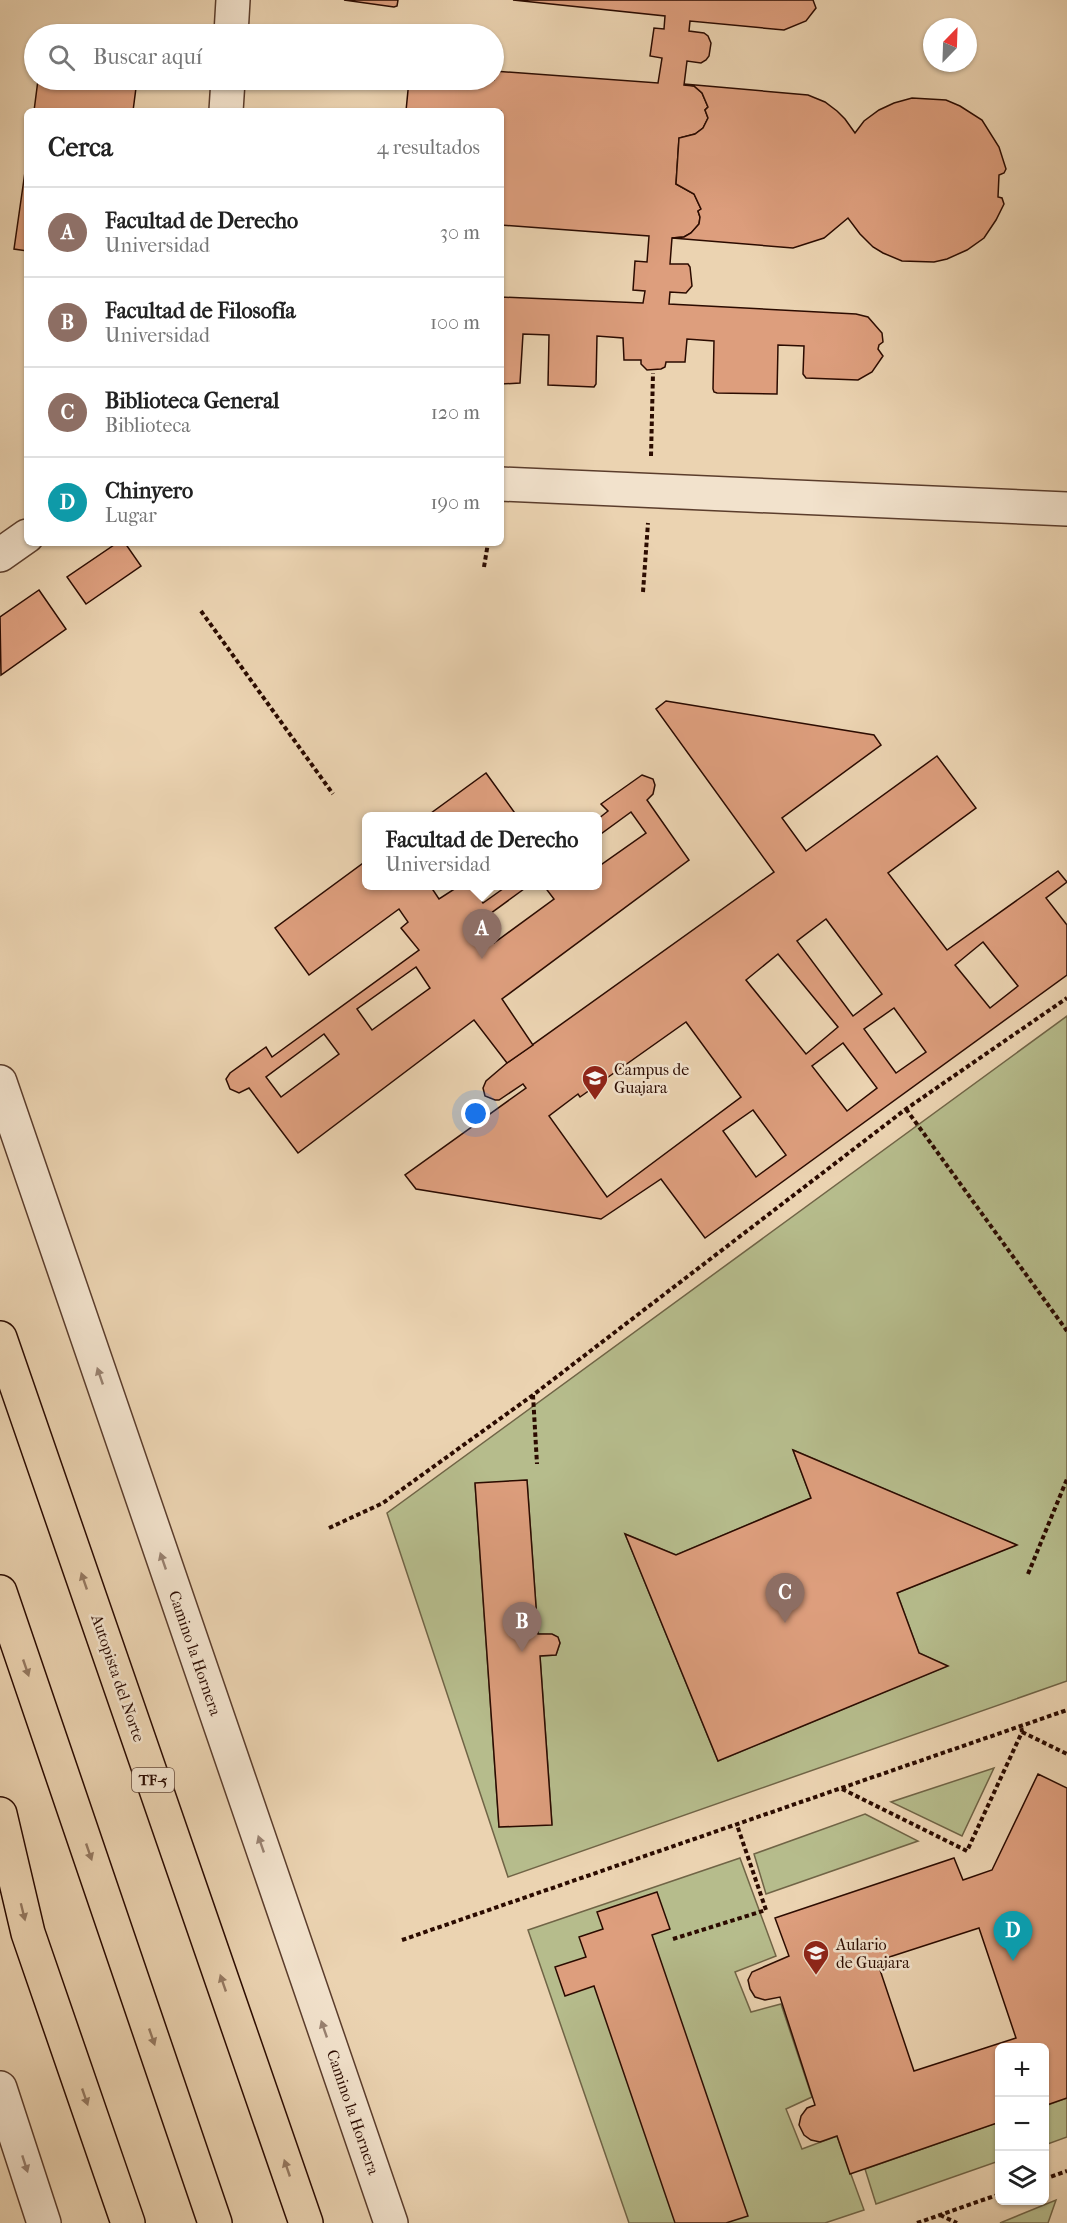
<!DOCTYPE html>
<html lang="es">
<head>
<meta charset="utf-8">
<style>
  body { margin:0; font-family:"IM FELL French Canon",serif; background:#f2f2f2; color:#222 }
  .controls { position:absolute; right:18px; bottom:18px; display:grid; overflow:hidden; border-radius:9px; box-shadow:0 2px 4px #0004 }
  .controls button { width:54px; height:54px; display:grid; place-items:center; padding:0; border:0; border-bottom:2px solid #e0e0e0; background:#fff; color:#222; font:30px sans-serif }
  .compass { position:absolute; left:923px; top:18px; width:54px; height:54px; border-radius:50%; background:#fff; box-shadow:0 2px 4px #0004; rotate:23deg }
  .you { position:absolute; left:476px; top:1114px; width:21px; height:21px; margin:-15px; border:4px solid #fff; border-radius:50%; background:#1a73e8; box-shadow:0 0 0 9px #1a73e833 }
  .badge { display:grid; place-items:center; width:39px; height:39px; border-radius:50%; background:#1a73e8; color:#fff; font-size:20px; font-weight:700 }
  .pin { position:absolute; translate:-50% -50px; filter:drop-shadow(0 2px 3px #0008) }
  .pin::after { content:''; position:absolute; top:32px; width:21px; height:18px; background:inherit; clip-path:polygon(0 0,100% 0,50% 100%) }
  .popup { position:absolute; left:362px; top:812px; width:240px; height:78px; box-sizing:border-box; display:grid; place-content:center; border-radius:9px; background:#fff; filter:drop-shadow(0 2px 4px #0005); font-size:20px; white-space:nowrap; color:#767676 }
  .popup b { font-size:22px; color:#222 }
  .popup::after { content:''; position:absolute; left:50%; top:100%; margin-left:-12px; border:12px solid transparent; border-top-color:#fff }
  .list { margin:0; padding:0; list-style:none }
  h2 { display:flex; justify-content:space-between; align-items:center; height:78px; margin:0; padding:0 24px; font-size:26px }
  h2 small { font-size:20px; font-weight:400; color:#767676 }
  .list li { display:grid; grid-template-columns:39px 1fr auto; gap:18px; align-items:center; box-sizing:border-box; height:90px; padding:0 24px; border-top:2px solid #e0e0e0 }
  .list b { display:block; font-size:22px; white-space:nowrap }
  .list p { margin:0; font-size:20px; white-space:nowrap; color:#767676 }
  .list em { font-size:20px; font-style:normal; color:#767676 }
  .icon { flex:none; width:33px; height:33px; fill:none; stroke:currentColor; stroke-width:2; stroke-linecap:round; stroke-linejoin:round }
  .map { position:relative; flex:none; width:1067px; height:2223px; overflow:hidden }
  .search { position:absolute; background:#fff; box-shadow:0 2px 4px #0004; left:24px; top:24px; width:480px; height:66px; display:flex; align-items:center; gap:15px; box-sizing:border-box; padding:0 21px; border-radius:33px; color:#767676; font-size:22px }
  .panel { position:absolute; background:#fff; box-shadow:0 2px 4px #0004; left:24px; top:108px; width:480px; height:438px; border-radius:9px }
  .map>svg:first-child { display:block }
  .green { fill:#b6bc8c; stroke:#706446; stroke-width:1.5; fill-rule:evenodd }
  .building { fill:#dd9e7d; stroke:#2b0b00; stroke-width:1.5; fill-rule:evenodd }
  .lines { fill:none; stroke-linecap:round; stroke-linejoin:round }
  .minor-casing { stroke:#5b3d2c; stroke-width:36 }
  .highway-casing { stroke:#2b0b00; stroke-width:36 }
  .path { stroke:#2b0b00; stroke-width:4; stroke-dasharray:4.5 3; stroke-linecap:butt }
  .minor { stroke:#f2e2cc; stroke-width:33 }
  .highway { stroke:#ebd3b1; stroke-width:33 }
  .oneway { fill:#988170 }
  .oneway2 { fill:#957961 }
  .labels { text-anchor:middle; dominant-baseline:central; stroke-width:5; stroke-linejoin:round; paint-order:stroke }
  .shield { fill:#f2e2cc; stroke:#674c3d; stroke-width:1.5 }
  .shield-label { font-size:15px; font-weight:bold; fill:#2b0b00 }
  .poi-label { font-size:16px; fill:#2b0b00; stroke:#f2e2cc; text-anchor:start }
  .street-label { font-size:16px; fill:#2b0b00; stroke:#f2e2cc }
</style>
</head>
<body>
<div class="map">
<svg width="1067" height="2223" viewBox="0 0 1067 2223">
  <rect width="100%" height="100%" fill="#ebd3b1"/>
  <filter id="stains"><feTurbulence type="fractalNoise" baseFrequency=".00333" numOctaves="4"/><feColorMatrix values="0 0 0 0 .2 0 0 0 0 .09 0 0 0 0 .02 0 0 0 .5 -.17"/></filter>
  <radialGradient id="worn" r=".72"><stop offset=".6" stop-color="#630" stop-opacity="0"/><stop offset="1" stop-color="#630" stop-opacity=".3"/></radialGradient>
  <!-- green -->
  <g class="green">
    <path d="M1067,1016V1681L508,1877L387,1513ZM793,1450L1016,1545L897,1593L919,1653L947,1666L718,1761L625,1534L676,1555L811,1498ZM527,1480L538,1634C548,1634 556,1632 560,1643L556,1655L540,1656L552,1824L499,1827L475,1484Z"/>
    <path d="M994,1768L962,1836L891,1802Z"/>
    <path d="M865,1814L918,1841L766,1894L754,1854Z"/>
    <path d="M740,1858L776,1956L735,1972L751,2012L781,2004L812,2097L786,2109L802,2149L837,2136L864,2210L825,2223H629L528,1930Z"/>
    <path d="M1067,2098V2137L1045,2145V2106Z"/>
    <path d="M999,2122V2161L876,2204L865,2169Z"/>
    <path d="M1056,2200L1048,2223H1000Z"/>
  </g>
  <!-- building -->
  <g class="building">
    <path d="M344,0H398L397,6L394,7Z"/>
    <path d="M513,0H813L816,8L806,21L784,30L690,21L689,31L704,33L708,36L711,43L709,56L706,60L701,63L687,61L684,85L694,86L702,93L708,107L705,110L708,118L703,128L695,134L679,138L676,184L694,194L701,209L698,211L700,217L699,224L691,233L684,237L672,238L670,264H688L690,267L692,286L686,293L670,292L669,304L856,314L868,317L882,333L883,342L879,345L878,349L883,356L872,372L858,380L806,378L803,374L804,346L778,345L777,394L717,393L714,392L713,389L714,341L687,339L685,362H666L665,367L661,369L647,370L641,364V360H624L623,338L597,336L596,384L594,387L548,385L549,335L523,334L520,383L501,384V297L643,303L645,291L633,290L635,261L647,262L649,236L501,225V111H406L409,80H494V71L658,83L662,58L650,56L654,28L664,29L665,16Z"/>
    <path d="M38,80H137L133,111H34Z"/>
    <path d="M684,84L808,95L825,102L837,111L845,119L855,133L864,121L879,110L894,103L912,98L946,100L960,106L982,120L999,147L1006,169L1004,173L999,175L998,197L1002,198L1004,204L996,220L984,238L967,250L947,259L934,262L902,261L883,253L873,247L860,234L848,218L824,238L793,248L672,238L684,237L691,233L699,224L700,217L698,211L701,209L694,194L676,184L679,138L695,134L703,128L708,118L705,110L708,107L702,93L694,86Z"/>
    <path d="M27,158V251L14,249Z"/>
    <path d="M117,543H125L141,566L86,604L67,577Z"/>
    <path d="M39,590L66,629L1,675L0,617Z"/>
    <path d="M666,701L874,735L881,745L782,818L806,851L937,756L976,808L888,873L947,950L1058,871L1067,882L1046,898L1067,925V975L705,1238L661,1179L601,1219L416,1189L405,1175L526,1088L523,1084L499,1100H495L485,1096L483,1088L486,1081L507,1063L774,872L656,709ZM826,919L882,994L853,1016L797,941ZM983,942L1018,986L990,1008L955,965ZM778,954L838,1027L806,1054L746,980ZM894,1008L926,1052L896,1073L864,1029ZM686,1022L741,1097L607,1197L549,1116L578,1094L580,1097ZM843,1043L877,1088L847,1111L812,1066ZM753,1110L786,1155L756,1177L723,1131Z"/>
    <path d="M486,773L517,816H427Z"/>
    <path d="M642,775L653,779L655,785L653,794L647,800L689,860L502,999L533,1045L507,1063L474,1020L298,1153L249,1088L239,1093L230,1089L226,1079L230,1073L266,1047L272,1057L419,950L401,928L408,922L399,909L309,975L275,928L366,861V886H433L431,887L439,899L459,886H468L474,889L483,903L507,886H528L479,922L494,943L554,899L544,886H598V867L646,833L631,812L598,836V819L608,811L601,804ZM416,967L430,988L372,1030L357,1009ZM324,1034L339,1054L281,1097L266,1077Z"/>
    <path d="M793,1450L1017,1545L897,1593L919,1653L948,1666L718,1761L625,1534L676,1555L811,1498Z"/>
    <path d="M527,1480L538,1634H552L558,1637L560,1643L556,1655L540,1656L552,1825L499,1827L475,1483Z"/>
    <path d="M1038,1774L1067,1788V2098L1044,2106V2048H1000V2122L850,2174L837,2136L820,2142L811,2140L804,2135L799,2125L801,2116L807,2108L815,2105L780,1997L765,2000L755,1997L750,1989L748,1980L752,1972L789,1956L775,1918L954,1858L963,1880L992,1870ZM979,1928L1016,2038L914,2071L877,1961Z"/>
    <path d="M657,1892L670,1929L652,1935L748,2216L726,2223H675L594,1986L565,1996L555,1967L586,1957L579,1937L603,1929L597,1912Z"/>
  </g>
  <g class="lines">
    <!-- minor casing -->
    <g class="minor-casing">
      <g id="minor">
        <path d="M231,34L233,0"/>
        <path d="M226,111L228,80"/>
        <path d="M501,484L1067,509"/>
        <path d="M0,555L27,536"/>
        <path d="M0,1082L391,2223"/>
        <path d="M0,2088L44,2223"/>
      </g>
    </g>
    <!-- highway casing -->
    <g class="highway-casing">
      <g id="highway">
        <path d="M0,1338L306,2223"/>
        <path d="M0,1592L215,2223"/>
        <path d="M0,1814L28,1933L128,2223"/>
      </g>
    </g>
    <!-- path -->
    <g class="path">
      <path d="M651,456L653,373"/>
      <path d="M484,567L488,543"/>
      <path d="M643,592L648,523"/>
      <path d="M201,611L333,794"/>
      <path d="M906,1109L1067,1331"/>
      <path d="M533,1395L537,1464"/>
      <path d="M329,1528L383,1503L533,1395L906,1109L1067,998"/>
      <path d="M1028,1574L1067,1479"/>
      <path d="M1022,1732L1067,1754"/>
      <path d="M842,1789L967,1851L1022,1732L1021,1726"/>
      <path d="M673,1939L766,1910L737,1825"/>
      <path d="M402,1940L1067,1710"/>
      <path d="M1044,2179L1067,2171"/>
      <path d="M940,2215L957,2223"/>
      <path d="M917,2223L1000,2194"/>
    </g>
    <!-- minor -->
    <use href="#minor" class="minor"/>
    <!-- highway -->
    <use href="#highway" class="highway"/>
  </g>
  <!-- one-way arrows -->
  <defs><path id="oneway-solid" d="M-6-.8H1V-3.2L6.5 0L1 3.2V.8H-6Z" transform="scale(1.5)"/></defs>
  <g class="oneway">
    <use href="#oneway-solid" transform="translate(100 1376) rotate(-109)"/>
    <use href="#oneway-solid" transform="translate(163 1561) rotate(-109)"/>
    <use href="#oneway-solid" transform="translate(261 1844) rotate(-109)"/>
    <use href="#oneway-solid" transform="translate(324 2029) rotate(-109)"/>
    <use href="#oneway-solid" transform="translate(25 2164) rotate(72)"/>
  </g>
  <g class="oneway2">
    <use href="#oneway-solid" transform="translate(84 1581) rotate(-109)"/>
    <use href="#oneway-solid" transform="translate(26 1668) rotate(71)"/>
    <use href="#oneway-solid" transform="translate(89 1852) rotate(71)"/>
    <use href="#oneway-solid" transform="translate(23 1912) rotate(76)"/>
    <use href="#oneway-solid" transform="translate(223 1983) rotate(-109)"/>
    <use href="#oneway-solid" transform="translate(152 2037) rotate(71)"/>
    <use href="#oneway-solid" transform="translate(85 2097) rotate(71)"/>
    <use href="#oneway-solid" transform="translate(287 2168) rotate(-109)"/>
  </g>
  <!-- icons -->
  <defs>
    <g id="university-pin" transform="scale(1.35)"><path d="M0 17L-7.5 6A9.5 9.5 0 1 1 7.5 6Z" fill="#8f2418" stroke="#f2e2cc"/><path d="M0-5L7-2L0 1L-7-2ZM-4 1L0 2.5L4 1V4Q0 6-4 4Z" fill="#fff"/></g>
  </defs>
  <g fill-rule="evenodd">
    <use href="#university-pin" x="595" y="1078"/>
    <use href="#university-pin" x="816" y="1953"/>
  </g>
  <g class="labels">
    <!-- shield labels -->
    <rect class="shield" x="132" y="1768" width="42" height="24" rx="4.5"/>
    <g class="shield-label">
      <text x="153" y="1780">TF-5</text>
    </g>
    <!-- poi labels -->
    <g class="poi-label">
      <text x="614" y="1069">Campus de<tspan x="614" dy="18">Guajara</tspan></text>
      <text x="836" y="1944">Aulario<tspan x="836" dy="18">de Guajara</tspan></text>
    </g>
    <!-- street labels -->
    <g class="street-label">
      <text transform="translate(195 1653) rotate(71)">Camino la Hornera</text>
      <text transform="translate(118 1678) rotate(71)">Autopista del Norte</text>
      <text transform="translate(353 2112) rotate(71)">Camino la Hornera</text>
    </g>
  </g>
  <rect width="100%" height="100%" filter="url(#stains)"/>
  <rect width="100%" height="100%" fill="url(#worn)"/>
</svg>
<div class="controls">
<button>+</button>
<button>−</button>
<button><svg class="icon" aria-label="layers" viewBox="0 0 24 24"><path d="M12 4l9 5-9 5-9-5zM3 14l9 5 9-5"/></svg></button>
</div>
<svg class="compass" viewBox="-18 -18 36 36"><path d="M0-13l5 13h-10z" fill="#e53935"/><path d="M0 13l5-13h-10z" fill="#767676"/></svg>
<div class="you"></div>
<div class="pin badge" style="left:482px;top:959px;background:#8d6e63">A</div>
<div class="popup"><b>Facultad de Derecho</b>Universidad</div>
<div class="pin badge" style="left:522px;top:1652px;background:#8d6e63">B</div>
<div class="pin badge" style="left:785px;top:1623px;background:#8d6e63">C</div>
<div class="pin badge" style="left:1013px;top:1961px;background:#0f9aa8">D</div>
<div class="search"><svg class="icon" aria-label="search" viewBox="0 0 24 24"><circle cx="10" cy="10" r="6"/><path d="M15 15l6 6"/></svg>Buscar aquí</div>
<section class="panel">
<h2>Cerca<small>4 resultados</small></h2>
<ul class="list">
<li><span class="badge" style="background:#8d6e63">A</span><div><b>Facultad de Derecho</b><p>Universidad</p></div><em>30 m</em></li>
<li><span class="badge" style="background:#8d6e63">B</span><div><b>Facultad de Filosofía</b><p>Universidad</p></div><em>100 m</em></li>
<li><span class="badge" style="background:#8d6e63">C</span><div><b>Biblioteca General</b><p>Biblioteca</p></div><em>120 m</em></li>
<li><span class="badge" style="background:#0f9aa8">D</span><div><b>Chinyero</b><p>Lugar</p></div><em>190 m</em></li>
</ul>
</section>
</div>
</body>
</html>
